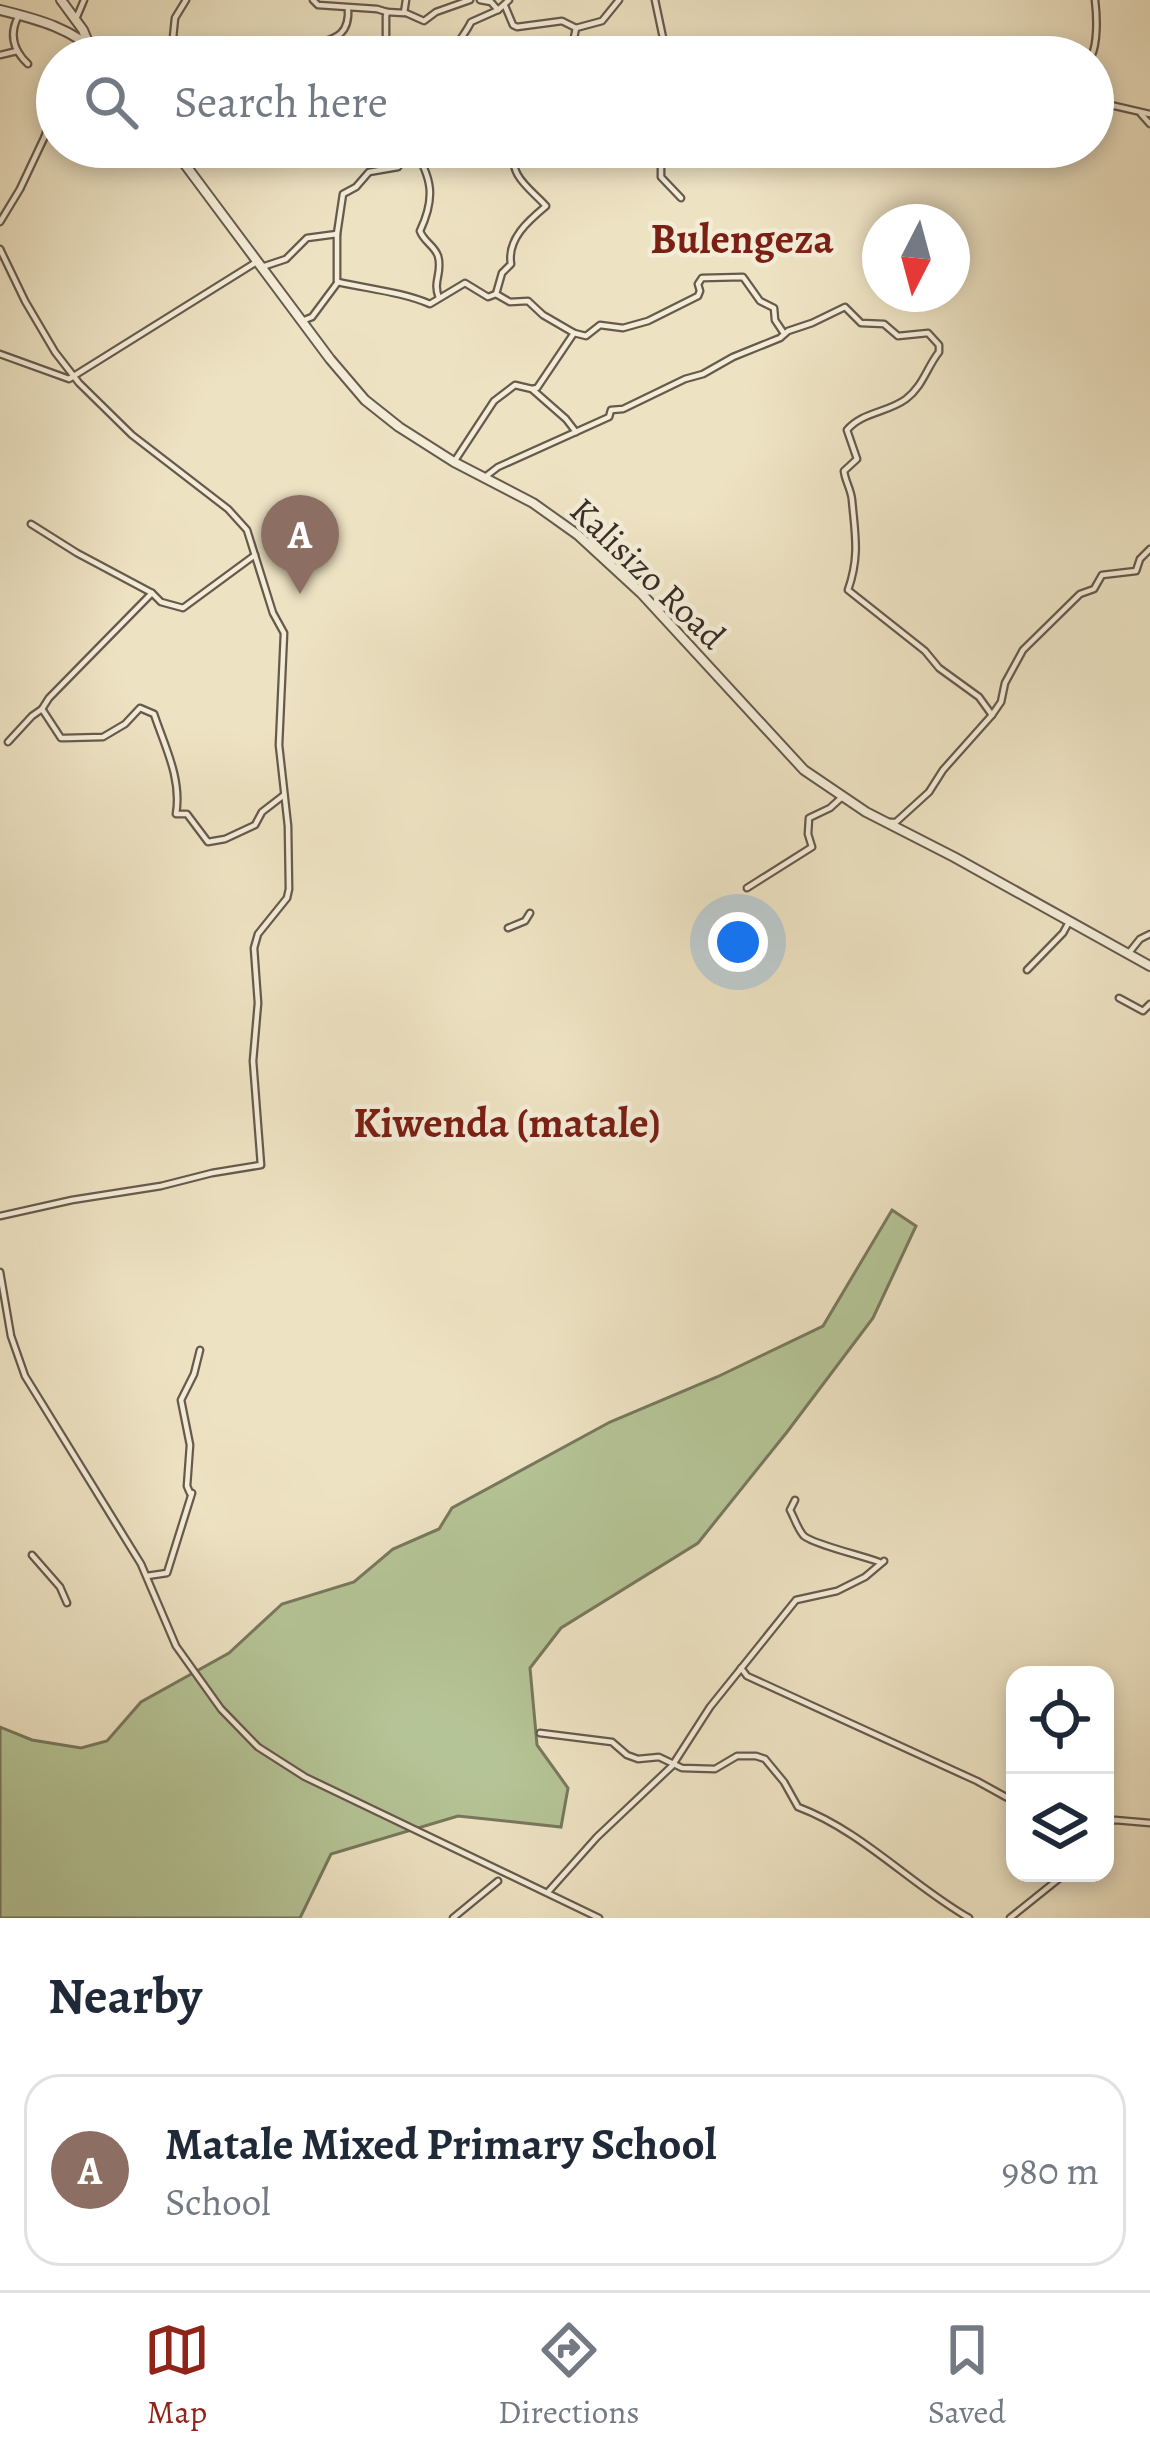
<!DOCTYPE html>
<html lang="en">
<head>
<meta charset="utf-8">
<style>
  body { margin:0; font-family:Alegreya,serif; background:#f2f2f3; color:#1f2937 }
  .controls { position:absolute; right:36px; bottom:36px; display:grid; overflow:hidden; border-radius:24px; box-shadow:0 6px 18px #0003 }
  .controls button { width:108px; height:108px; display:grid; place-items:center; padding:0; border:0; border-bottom:3px solid #e0e1e3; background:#fff; color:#1f2937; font:60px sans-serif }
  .compass { position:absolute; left:862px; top:204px; width:108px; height:108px; border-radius:50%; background:#fff; box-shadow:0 6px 18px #0003; rotate:186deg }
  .you { position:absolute; left:738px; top:942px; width:42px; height:42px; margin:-30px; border:9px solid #fff; border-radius:50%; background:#1a73e8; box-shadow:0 0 0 18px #1a73e833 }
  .badge { display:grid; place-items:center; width:78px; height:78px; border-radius:50%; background:#8f2418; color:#fff; font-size:39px; font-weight:700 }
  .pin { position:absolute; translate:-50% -99px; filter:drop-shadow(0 3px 6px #0008) }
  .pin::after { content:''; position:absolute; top:63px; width:42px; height:36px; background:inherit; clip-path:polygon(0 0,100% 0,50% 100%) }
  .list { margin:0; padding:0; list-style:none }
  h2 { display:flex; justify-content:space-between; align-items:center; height:156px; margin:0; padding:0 48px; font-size:51px }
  h2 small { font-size:39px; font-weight:400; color:#747a83 }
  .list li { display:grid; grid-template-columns:78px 1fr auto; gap:36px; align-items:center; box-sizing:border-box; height:192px; margin:0 24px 24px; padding:0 24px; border:3px solid #e0e1e3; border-radius:36px }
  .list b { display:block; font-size:45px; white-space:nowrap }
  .list p { margin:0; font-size:39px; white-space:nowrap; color:#747a83 }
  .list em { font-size:39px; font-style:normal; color:#747a83 }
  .icon { flex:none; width:66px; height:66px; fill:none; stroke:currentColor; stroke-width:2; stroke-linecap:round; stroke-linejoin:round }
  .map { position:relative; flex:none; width:1150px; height:1918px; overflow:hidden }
  .search { position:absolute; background:#fff; box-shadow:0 6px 18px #0003; left:36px; right:36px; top:36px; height:132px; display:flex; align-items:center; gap:30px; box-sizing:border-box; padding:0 42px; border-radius:66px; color:#747a83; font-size:45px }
  .sheet { height:372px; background:#fff }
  nav { display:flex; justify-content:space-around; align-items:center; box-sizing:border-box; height:168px; border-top:3px solid #e0e1e3; background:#fff; font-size:33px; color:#747a83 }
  nav a { display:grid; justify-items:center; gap:6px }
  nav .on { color:#8f2418 }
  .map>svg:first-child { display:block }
  .green { fill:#b5c496; stroke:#78785e; stroke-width:3 }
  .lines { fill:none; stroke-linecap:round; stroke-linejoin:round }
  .minor-casing { stroke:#675a4d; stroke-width:9 }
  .tertiary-casing { stroke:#675a4d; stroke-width:12 }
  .minor { stroke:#f3ecd7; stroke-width:4.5 }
  .tertiary { stroke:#f3ecd7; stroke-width:8 }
  .labels { text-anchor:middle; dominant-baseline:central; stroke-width:9; stroke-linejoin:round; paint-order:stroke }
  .street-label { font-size:36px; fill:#3a2d26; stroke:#f3ecd7 }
  .quarter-label { font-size:42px; font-weight:bold; fill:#7a1f14; stroke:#f3ecd7 }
</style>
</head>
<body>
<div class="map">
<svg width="1150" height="1918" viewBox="0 0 1150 1918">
  <rect width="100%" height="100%" fill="#ede2c2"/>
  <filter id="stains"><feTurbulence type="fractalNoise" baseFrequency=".00167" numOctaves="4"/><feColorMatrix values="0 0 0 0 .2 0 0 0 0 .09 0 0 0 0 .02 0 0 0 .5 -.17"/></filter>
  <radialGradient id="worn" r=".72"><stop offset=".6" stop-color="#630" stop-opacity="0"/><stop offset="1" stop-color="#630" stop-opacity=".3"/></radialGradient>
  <!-- green -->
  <path class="green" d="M892,1210L916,1226L873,1318L787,1432L698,1543L561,1628L530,1668L537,1745L568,1788L561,1827L458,1816L331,1854L300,1918H0V1727L32,1740L81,1748L107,1741L141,1702L229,1653L282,1604L354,1582L393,1549L439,1529L452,1508L610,1422L717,1377L823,1326Z"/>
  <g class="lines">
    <!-- minor casing -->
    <g class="minor-casing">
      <g id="minor">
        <path d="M313,0L318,5L377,9L387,12"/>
        <path d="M480,0L491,2L498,10"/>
        <path d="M505,6L513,25L517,27L562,21L576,28"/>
        <path d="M406,13L424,21L436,12L470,0"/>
        <path d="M19,15C9,33 12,49 28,64"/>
        <path d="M76,19L84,0"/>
        <path d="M0,55L17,51"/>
        <path d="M171,57L175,18L186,0"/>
        <path d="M295,57C312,35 351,50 348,8"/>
        <path d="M386,57V16L387,12L404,13L406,0"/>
        <path d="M451,57C456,42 465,35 471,22L498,10L509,0"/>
        <path d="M570,57L576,28L602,21L619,0"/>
        <path d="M649,57L666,52L655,0"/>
        <path d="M1091,57C1098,43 1097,16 1095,0"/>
        <path d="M1093,101L1150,114"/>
        <path d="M1141,114L1150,124"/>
        <path d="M45,136L49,122L57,116"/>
        <path d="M357,147L370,150L383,147"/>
        <path d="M413,147C432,178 436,197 420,231C424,242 434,245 438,256C443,273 432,281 439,298"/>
        <path d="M645,147L661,154V177L681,198"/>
        <path d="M0,222L20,189L45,136L57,133"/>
        <path d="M337,234L343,194L356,187L369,172L398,167L401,162V147"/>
        <path d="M0,249L25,301L55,352L79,383L132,435L228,509L247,530L273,613L284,633L279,745L288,826L289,889L287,898L258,934L254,948L258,1003L253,1061L261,1165L212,1173L161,1186L72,1200L0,1216"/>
        <path d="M262,267L286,259L307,238L337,234V281"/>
        <path d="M496,294L502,273L511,264C507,239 528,221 546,206C530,188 507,176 515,147"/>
        <path d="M302,321L312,317L338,282C369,289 402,292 430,304L465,283L488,297L496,294L510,302L528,301L543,315L574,333L537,388L532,389L515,385L494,401L454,462"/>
        <path d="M574,333L586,336L600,325L623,328L648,321L698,296L700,291L698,284L702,278L743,277L760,301L774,308L775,320L783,332"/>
        <path d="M0,354L69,379L258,261"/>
        <path d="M533,390L566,419L576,432"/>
        <path d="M485,477L498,467L609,417L611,410L623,409L685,379L703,374L733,357L780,338L788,331L812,323L845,307L861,323L884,324L898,336L928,333L939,345V352C927,367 923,386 906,399C887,413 862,412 847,430L857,459L844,471C845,481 851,489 852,500C855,534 860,556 848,590L925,651L939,668L979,697L992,715"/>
        <path d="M31,524L77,553L152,593L161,602L183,608L255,555"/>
        <path d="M42,709L49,698L152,593"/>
        <path d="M8,742L32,716L42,709L61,738H65L103,737L125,724L140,708L154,714C165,747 182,779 176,814H187L208,842L225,839L255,825L262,812L284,795"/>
        <path d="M889,822H896L929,792L943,770L992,715L1001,702L1005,683L1023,650L1080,594L1094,589L1102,575L1136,571L1140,559L1150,549"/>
        <path d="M747,888L812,847L808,834L809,818L830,808L841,798"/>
        <path d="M508,928L525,921L530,913"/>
        <path d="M1128,954L1140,939L1150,934"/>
        <path d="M1027,970L1063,933L1069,922"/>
        <path d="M1119,998L1143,1011L1150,1004"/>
        <path d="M0,1272L11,1336L25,1376L141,1564L176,1646L221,1709L258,1747L305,1777L599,1918"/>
        <path d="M190,1493L187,1486L190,1445L181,1400L194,1374L200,1350"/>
        <path d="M795,1500L790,1510C794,1517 798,1530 804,1536C813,1544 863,1556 879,1562"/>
        <path d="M32,1555L60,1587L67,1603"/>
        <path d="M147,1576L167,1573L192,1493"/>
        <path d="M741,1668L747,1676L977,1781L1015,1802"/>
        <path d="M540,1733L612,1742L627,1755L638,1759L659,1757L682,1768L715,1769L737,1756H756L765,1759L784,1782L798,1807C862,1831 910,1884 969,1918"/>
        <path d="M1105,1823L1115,1820L1150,1823"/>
        <path d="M548,1892L597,1837L672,1766L710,1707L796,1600L837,1591L865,1577L884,1561"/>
        <path d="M453,1918L498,1881"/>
        <path d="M1010,1918L1066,1873"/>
      </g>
    </g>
    <!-- tertiary casing -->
    <g class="tertiary-casing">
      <g id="tertiary">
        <path d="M61,0L83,30L88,42"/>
        <path d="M0,10C37,19 75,29 101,57"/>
        <path d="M172,147L330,359L365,400L399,427L454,462L533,503L578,535L641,593L804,770L866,812L954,857L1150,966"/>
      </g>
    </g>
    <!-- minor -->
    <use href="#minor" class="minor"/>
    <!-- tertiary -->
    <use href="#tertiary" class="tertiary"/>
  </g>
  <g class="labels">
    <!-- street labels -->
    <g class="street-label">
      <text transform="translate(648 573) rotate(44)">Kalisizo Road</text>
    </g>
    <!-- quarter labels -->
    <g class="quarter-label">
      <text x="742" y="238">Bulengeza</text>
      <text x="507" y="1122">Kiwenda (matale)</text>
    </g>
  </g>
  <rect width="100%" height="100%" filter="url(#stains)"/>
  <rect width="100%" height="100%" fill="url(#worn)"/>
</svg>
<div class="controls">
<button><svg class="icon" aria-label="locate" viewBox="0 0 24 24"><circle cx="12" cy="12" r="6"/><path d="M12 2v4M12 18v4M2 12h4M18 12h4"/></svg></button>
<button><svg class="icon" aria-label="layers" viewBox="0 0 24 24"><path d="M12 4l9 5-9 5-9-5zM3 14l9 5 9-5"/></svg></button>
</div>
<svg class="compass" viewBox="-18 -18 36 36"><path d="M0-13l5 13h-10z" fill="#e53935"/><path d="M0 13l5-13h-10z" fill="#747a83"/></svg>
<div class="you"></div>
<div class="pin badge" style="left:300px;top:594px;background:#8d6e63">A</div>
<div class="search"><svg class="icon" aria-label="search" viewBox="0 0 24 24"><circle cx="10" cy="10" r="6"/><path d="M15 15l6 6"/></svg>Search here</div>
</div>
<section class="sheet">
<h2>Nearby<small></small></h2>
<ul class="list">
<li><span class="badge" style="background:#8d6e63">A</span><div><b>Matale Mixed Primary School</b><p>School</p></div><em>980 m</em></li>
</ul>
</section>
<nav>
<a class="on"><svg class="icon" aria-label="map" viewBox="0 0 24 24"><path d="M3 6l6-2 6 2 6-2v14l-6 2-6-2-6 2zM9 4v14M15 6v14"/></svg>Map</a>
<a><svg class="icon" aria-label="directions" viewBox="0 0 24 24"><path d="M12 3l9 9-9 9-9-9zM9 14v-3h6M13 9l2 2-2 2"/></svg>Directions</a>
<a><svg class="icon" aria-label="saved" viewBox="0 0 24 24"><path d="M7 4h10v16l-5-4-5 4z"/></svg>Saved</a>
</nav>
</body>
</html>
